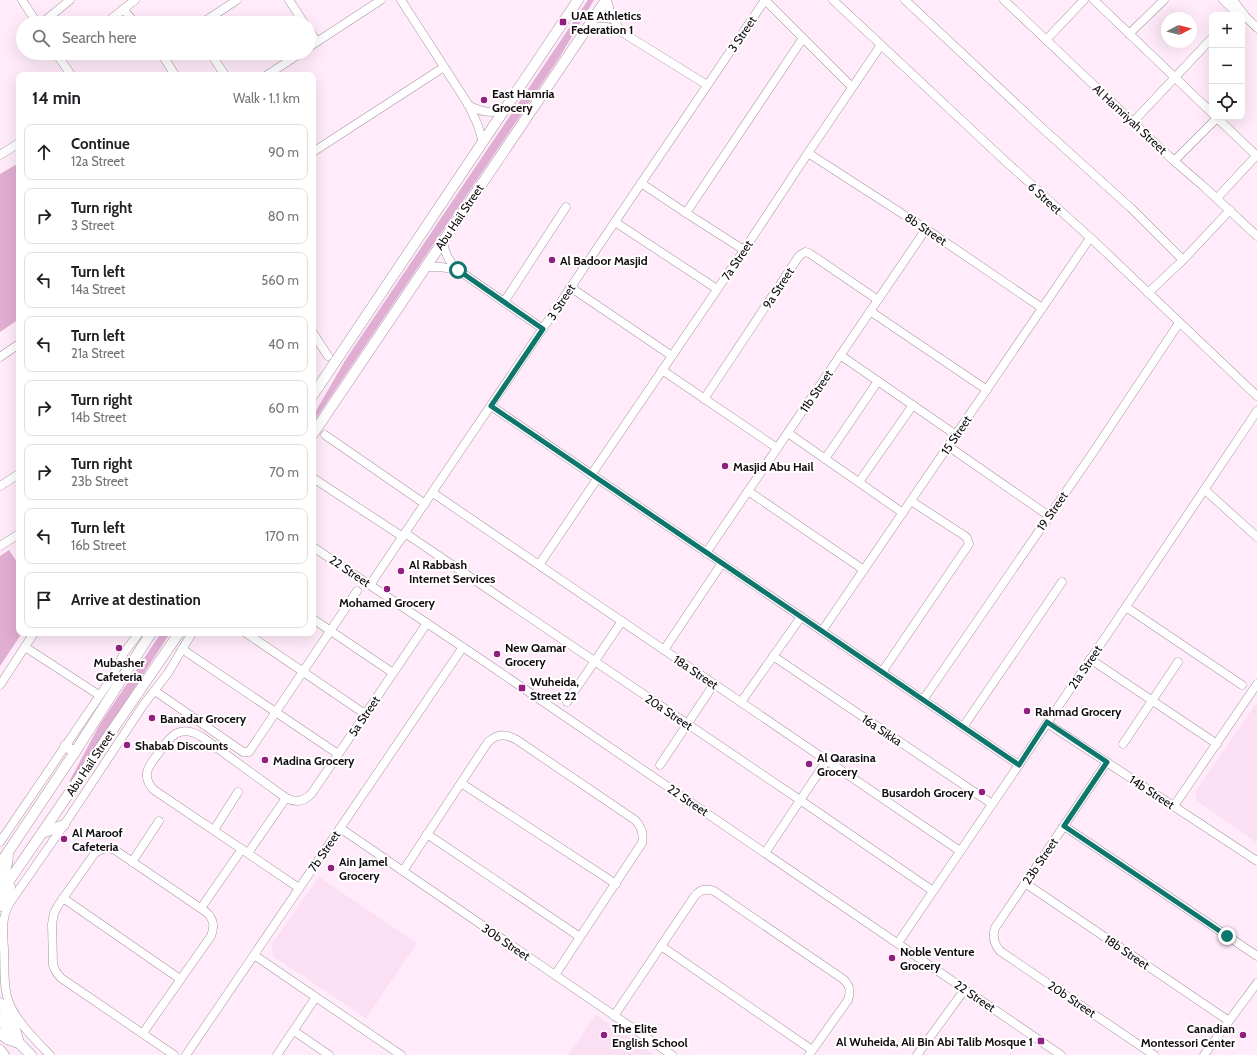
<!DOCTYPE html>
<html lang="en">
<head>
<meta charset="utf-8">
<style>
  body { margin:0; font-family:Cabin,sans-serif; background:#f2f2f2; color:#202124 }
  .controls { position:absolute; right:12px; top:12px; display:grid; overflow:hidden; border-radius:8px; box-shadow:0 4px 16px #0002 }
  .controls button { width:36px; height:36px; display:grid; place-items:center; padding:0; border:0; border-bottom:1px solid #e0e0e0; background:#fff; color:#202124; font:20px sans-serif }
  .compass { position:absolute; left:1161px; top:12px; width:36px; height:36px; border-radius:50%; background:#fff; box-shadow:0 4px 16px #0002; rotate:83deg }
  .stop { position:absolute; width:12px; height:12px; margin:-9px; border:3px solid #0f766e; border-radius:50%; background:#fff }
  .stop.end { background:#0f766e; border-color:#fff; box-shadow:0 1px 4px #0008 }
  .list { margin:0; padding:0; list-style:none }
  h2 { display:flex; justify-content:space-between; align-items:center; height:52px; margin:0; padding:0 16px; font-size:17px }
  h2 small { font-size:13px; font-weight:400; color:#757577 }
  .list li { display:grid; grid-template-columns:26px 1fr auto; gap:12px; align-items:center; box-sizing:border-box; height:56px; margin:0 8px 8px; padding:0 8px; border:1px solid #e0e0e0; border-radius:8px }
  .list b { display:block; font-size:15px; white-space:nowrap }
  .list p { margin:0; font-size:13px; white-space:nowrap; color:#757577 }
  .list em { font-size:13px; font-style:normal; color:#757577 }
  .icon { flex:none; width:22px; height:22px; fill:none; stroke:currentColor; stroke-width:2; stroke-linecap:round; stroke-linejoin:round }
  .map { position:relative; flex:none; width:1257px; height:1055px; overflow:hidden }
  .search { position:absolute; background:#fff; box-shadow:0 4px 16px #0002; left:16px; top:16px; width:300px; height:44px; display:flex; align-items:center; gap:10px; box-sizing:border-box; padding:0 14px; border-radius:22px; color:#757577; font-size:15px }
  .panel { position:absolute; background:#fff; box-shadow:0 4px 16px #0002; left:16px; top:72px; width:300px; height:564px; border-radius:8px }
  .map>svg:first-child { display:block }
  .built { fill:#fbe0f4 }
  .green { fill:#e0aed3 }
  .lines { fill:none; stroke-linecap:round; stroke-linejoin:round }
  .minor-casing { stroke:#a794a1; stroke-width:9 }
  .major-casing { stroke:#a794a1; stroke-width:11 }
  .minor { stroke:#fff; stroke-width:8 }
  .major { stroke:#fff; stroke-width:10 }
  .route { stroke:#0f766e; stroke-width:5 }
  .poi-dot { fill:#911f7f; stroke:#fff; stroke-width:1.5 }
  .labels { text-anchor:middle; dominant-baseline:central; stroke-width:4; stroke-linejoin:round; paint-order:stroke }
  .poi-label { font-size:12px; font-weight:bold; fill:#120b10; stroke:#fff; text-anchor:start }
  .street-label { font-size:12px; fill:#120b10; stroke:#fff }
</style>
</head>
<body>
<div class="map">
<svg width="1257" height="1055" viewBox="0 0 1257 1055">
  <rect width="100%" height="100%" fill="#ffebf9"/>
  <!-- built -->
  <g class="built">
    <path d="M1255,705L1257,706V843L1197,801L1195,792Z"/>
    <path d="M319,877L417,943L366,1018L273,956L272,944Z"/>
    <path d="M596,1015L655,1055H568Z"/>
  </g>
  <!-- green -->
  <g class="green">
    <path d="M588,0H594L559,58L313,423V416L346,359Z"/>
    <path d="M19,163V319L0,332V174Z"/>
    <path d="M9,550L19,565V633H22L0,666V556Z"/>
    <path d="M161,633H170L119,712L70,784V780L100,724Z"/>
  </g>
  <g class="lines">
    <!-- minor casing -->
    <g class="minor-casing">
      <g id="minor">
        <path d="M22,0L37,23"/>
        <path d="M289,0L304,23"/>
        <path d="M401,0L468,104L477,123L483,142"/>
        <path d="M607,0L611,15L620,30"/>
        <path d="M765,0L852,87"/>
        <path d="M833,0L1003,159L1094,241L1257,396"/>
        <path d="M905,0L1041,127L1131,208L1183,260"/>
        <path d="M1004,0L1174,161L1202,185L1257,236"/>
        <path d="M1094,0L1212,113"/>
        <path d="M1223,0L1237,13"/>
        <path d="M1233,0L1245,16L1257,28"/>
        <path d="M123,9L135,23"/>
        <path d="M42,23L70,0"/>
        <path d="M106,23L135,0"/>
        <path d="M202,23L237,0"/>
        <path d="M587,28C599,25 609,26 620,31L707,85"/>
        <path d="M309,30L317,42"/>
        <path d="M1129,34L1164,0"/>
        <path d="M1046,40L1084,0"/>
        <path d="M309,47L381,0"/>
        <path d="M56,53L71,75"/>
        <path d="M161,53L175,75"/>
        <path d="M210,53L225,75"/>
        <path d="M60,59L68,53"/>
        <path d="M267,75L301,53"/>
        <path d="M468,105C480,112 491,114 504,110"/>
        <path d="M1216,117L1257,156"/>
        <path d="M1133,122L1212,38"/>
        <path d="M313,152L444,67"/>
        <path d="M808,153L926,229L1042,308"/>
        <path d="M0,155L19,143"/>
        <path d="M1174,161L1217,118"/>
        <path d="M641,183L686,213L744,250"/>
        <path d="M1217,198L1257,155"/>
        <path d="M686,213L803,38"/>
        <path d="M615,222L717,289"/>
        <path d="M443,241C445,254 449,262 458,270L543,329"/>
        <path d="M425,267H441L457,270"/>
        <path d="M570,287L672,356"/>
        <path d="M1148,293L1183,260L1230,210"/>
        <path d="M504,302L566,207"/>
        <path d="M870,311L987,390"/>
        <path d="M313,333L328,356"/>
        <path d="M840,355L956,435"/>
        <path d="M0,357L19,344"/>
        <path d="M662,370L777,448"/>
        <path d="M704,399L799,256L805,252L809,253L878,300"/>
        <path d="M491,406L1019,765"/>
        <path d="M788,433L903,513"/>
        <path d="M325,435L425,504"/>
        <path d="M948,446L1049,516"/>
        <path d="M825,459L878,381"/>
        <path d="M591,475L744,250L808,153L881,45"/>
        <path d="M313,478L403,537"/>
        <path d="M859,482L913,405"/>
        <path d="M0,486L19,474"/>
        <path d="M1205,490L1257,537"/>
        <path d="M748,491L864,570"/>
        <path d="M433,493L960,851"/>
        <path d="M405,533L800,800L933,891"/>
        <path d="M0,546L19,534"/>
        <path d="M313,547L482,660L1061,1055"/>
        <path d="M706,553L926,229"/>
        <path d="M539,565L597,479"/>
        <path d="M370,585L462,448L765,0"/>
        <path d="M1126,607L1242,685"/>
        <path d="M313,619L393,673"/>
        <path d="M822,631L1090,238"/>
        <path d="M246,633L365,714"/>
        <path d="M25,647L99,695"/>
        <path d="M182,649L338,754"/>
        <path d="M664,650L722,563"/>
        <path d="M773,656L992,804"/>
        <path d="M1090,659L1217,744"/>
        <path d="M882,672L969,544L967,538L965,536L911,501"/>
        <path d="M0,685L34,633"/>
        <path d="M155,691L243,752H249L357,591"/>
        <path d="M923,700L1096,448L1179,323"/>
        <path d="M567,702L622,621"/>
        <path d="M741,702L801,617"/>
        <path d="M1047,723L1257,861"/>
        <path d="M963,727L1062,582"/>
        <path d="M1123,744L1178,662"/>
        <path d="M1107,762L995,928C992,937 994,944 1000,951L1154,1055"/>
        <path d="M660,765L714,684"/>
        <path d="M461,783L616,884"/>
        <path d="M1174,806L1257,684"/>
        <path d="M1064,826L1257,956"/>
        <path d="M340,828L672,1055"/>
        <path d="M214,830L238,792"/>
        <path d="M427,834L580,937"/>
        <path d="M0,842L111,679L124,653L139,633"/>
        <path d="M248,853L286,798"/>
        <path d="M765,853L827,760"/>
        <path d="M132,862L159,821"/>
        <path d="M403,871L488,742C498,733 506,734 517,740L635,820C642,827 644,834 642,843L555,975"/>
        <path d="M1025,883L1229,1021"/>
        <path d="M299,888L154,790C149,785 146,780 147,773C148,766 154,759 158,754C170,736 180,723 202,737L286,798C296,803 305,801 312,793L427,623"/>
        <path d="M63,898L180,979"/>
        <path d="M201,908L242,849"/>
        <path d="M898,943L1117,620L1257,411"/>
        <path d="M661,946L812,1050"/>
        <path d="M254,955L401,1055"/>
        <path d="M614,1016L694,897C699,890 706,888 714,891L843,979C850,985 851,991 848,1000L809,1055"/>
        <path d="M294,1031L329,1055"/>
        <path d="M143,1033L211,936C215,926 214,919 206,912L115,850C107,847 102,848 95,853L59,904L54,913L52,924L53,965L56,972L61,978L174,1055"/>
        <path d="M50,1055C36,1041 11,1016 7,996C3,982 5,964 4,949C3,933 1,919 9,904L64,825L144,704L168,673L192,633"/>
        <path d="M186,1055L463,647"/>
        <path d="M277,1055L316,997"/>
        <path d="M917,1055L965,989"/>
        <path d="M1204,1055L1257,983"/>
      </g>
    </g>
    <!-- major casing -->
    <g class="major-casing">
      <g id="major">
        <path d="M313,395L578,0"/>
        <path d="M313,434L606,0"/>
        <path d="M65,746L75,752"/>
        <path d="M42,833L64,825"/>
        <path d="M0,864L75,752L151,633"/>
        <path d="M0,881C6,872 8,864 8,853"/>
        <path d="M0,894L179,633"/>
        <path d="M0,906L8,892L10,887"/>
        <path d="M0,1003L15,1029L19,1043L7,1039L0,1033"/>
        <path d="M0,1019L19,1043L31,1055"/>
        <path d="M0,1050L4,1055"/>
      </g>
    </g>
    <!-- minor -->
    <use href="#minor" class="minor"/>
    <!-- major -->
    <use href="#major" class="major"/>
  </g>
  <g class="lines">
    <!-- route -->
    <path class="route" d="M458,270L543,329L491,406L1019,765L1047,722L1107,762L1064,826L1227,936"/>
  </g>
  <!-- markers -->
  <g class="poi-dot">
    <rect x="559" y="18" width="8" height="8" rx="2"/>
    <circle cx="484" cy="100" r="4"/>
    <circle cx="552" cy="260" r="4"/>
    <circle cx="725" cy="466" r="4"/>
    <circle cx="401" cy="571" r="4"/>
    <circle cx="387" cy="589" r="4"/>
    <circle cx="119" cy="648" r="4"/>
    <circle cx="497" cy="654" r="4"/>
    <rect x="518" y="684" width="8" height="8" rx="2"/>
    <circle cx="1027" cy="711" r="4"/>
    <circle cx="152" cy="718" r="4"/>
    <circle cx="127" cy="745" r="4"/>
    <circle cx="265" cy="760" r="4"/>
    <circle cx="809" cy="764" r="4"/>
    <circle cx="982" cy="792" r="4"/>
    <circle cx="64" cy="839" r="4"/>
    <circle cx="331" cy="868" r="4"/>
    <circle cx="892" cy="958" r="4"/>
    <circle cx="604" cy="1035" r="4"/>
    <circle cx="1243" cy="1035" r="4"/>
    <rect x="1037" y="1037" width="8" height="8" rx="2"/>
  </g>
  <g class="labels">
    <!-- poi labels -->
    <g class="poi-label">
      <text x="571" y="15">UAE Athletics<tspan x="571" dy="14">Federation 1</tspan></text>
      <text x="492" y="93">East Hamria<tspan x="492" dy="14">Grocery</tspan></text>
      <text x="560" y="260">Al Badoor Masjid</text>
      <text x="733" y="466">Masjid Abu Hail</text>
      <text x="409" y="564">Al Rabbash<tspan x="409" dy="14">Internet Services</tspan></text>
      <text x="387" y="602" text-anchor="middle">Mohamed Grocery</text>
      <text x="505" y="647">New Qamar<tspan x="505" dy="14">Grocery</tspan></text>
      <text x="119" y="662" text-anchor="middle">Mubasher<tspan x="119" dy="14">Cafeteria</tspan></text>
      <text x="530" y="681">Wuheida,<tspan x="530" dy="14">Street 22</tspan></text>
      <text x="1035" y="711">Rahmad Grocery</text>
      <text x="160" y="718">Banadar Grocery</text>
      <text x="135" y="745">Shabab Discounts</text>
      <text x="817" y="757">Al Qarasina<tspan x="817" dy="14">Grocery</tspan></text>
      <text x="273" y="760">Madina Grocery</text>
      <text x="974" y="792" text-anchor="end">Busardoh Grocery</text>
      <text x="72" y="832">Al Maroof<tspan x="72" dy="14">Cafeteria</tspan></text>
      <text x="339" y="861">Ain Jamel<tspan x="339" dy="14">Grocery</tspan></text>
      <text x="900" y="951">Noble Venture<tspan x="900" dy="14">Grocery</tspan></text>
      <text x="612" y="1028">The Elite<tspan x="612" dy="14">English School</tspan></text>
      <text x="1235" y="1028" text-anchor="end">Canadian<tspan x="1235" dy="14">Montessori Center</tspan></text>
      <text x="1033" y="1041" text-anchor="end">Al Wuheida, Ali Bin Abi Talib Mosque 1</text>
    </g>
    <!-- street labels -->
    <g class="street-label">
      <text transform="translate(742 34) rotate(-56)">3 Street</text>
      <text transform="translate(1130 119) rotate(43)">Al Hamriyah Street</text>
      <text transform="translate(1045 198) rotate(42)">6 Street</text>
      <text transform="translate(459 217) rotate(-56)">Abu Hail Street</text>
      <text transform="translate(926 229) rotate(34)">8b Street</text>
      <text transform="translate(737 260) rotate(-56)">7a Street</text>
      <text transform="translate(778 288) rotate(-57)">9a Street</text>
      <text transform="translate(561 302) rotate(-57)">3 Street</text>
      <text transform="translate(816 391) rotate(-56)">11b Street</text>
      <text transform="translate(956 435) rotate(-56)">15 Street</text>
      <text transform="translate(1052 511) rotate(-55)">19 Street</text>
      <text transform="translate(350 571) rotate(34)">22 Street</text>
      <text transform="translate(1085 667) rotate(-56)">21a Street</text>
      <text transform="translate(696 672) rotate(34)">18a Street</text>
      <text transform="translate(669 712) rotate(34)">20a Street</text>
      <text transform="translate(364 716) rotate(-56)">5a Street</text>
      <text transform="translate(882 730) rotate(34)">16a Sikka</text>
      <text transform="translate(90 763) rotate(-56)">Abu Hail Street</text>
      <text transform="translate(1152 792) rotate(33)">14b Street</text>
      <text transform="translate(688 800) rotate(34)">22 Street</text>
      <text transform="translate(324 851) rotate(-56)">7b Street</text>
      <text transform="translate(1040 861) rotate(-56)">23b Street</text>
      <text transform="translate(506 942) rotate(34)">30b Street</text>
      <text transform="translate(1127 952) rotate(34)">18b Street</text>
      <text transform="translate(975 996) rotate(34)">22 Street</text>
      <text transform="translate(1072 999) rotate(34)">20b Street</text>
    </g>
  </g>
</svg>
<div class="controls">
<button>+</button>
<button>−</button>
<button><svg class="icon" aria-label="locate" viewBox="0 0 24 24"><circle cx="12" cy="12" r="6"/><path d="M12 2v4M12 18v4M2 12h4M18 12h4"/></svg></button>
</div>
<svg class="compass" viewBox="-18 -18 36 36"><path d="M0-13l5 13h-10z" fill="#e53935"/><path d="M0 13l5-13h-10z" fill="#757577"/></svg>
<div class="stop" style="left:458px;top:270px"></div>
<div class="stop end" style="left:1227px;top:936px"></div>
<div class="search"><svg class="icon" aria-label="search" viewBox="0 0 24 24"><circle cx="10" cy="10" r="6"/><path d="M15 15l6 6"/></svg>Search here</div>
<section class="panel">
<h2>14 min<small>Walk · 1.1 km</small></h2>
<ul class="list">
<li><svg class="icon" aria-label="ahead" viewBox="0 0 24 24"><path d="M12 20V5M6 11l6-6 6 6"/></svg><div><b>Continue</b><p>12a Street</p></div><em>90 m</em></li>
<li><svg class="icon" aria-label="right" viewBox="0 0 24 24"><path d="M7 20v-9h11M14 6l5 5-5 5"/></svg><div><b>Turn right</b><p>3 Street</p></div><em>80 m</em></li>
<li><svg class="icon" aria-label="left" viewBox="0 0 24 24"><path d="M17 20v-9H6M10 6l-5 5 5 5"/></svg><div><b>Turn left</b><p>14a Street</p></div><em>560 m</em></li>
<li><svg class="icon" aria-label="left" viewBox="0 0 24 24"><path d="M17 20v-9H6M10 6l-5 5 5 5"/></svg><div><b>Turn left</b><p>21a Street</p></div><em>40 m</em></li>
<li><svg class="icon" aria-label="right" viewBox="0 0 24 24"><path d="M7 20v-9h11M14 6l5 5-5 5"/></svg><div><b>Turn right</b><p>14b Street</p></div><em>60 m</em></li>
<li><svg class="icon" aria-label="right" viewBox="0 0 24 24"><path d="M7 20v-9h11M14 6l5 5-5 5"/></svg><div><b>Turn right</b><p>23b Street</p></div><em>70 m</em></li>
<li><svg class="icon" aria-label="left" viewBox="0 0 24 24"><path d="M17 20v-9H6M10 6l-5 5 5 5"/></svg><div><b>Turn left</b><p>16b Street</p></div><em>170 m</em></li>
<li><svg class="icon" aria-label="arrive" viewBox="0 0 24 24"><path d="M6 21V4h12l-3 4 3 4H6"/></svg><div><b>Arrive at destination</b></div></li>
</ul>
</section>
</div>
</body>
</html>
